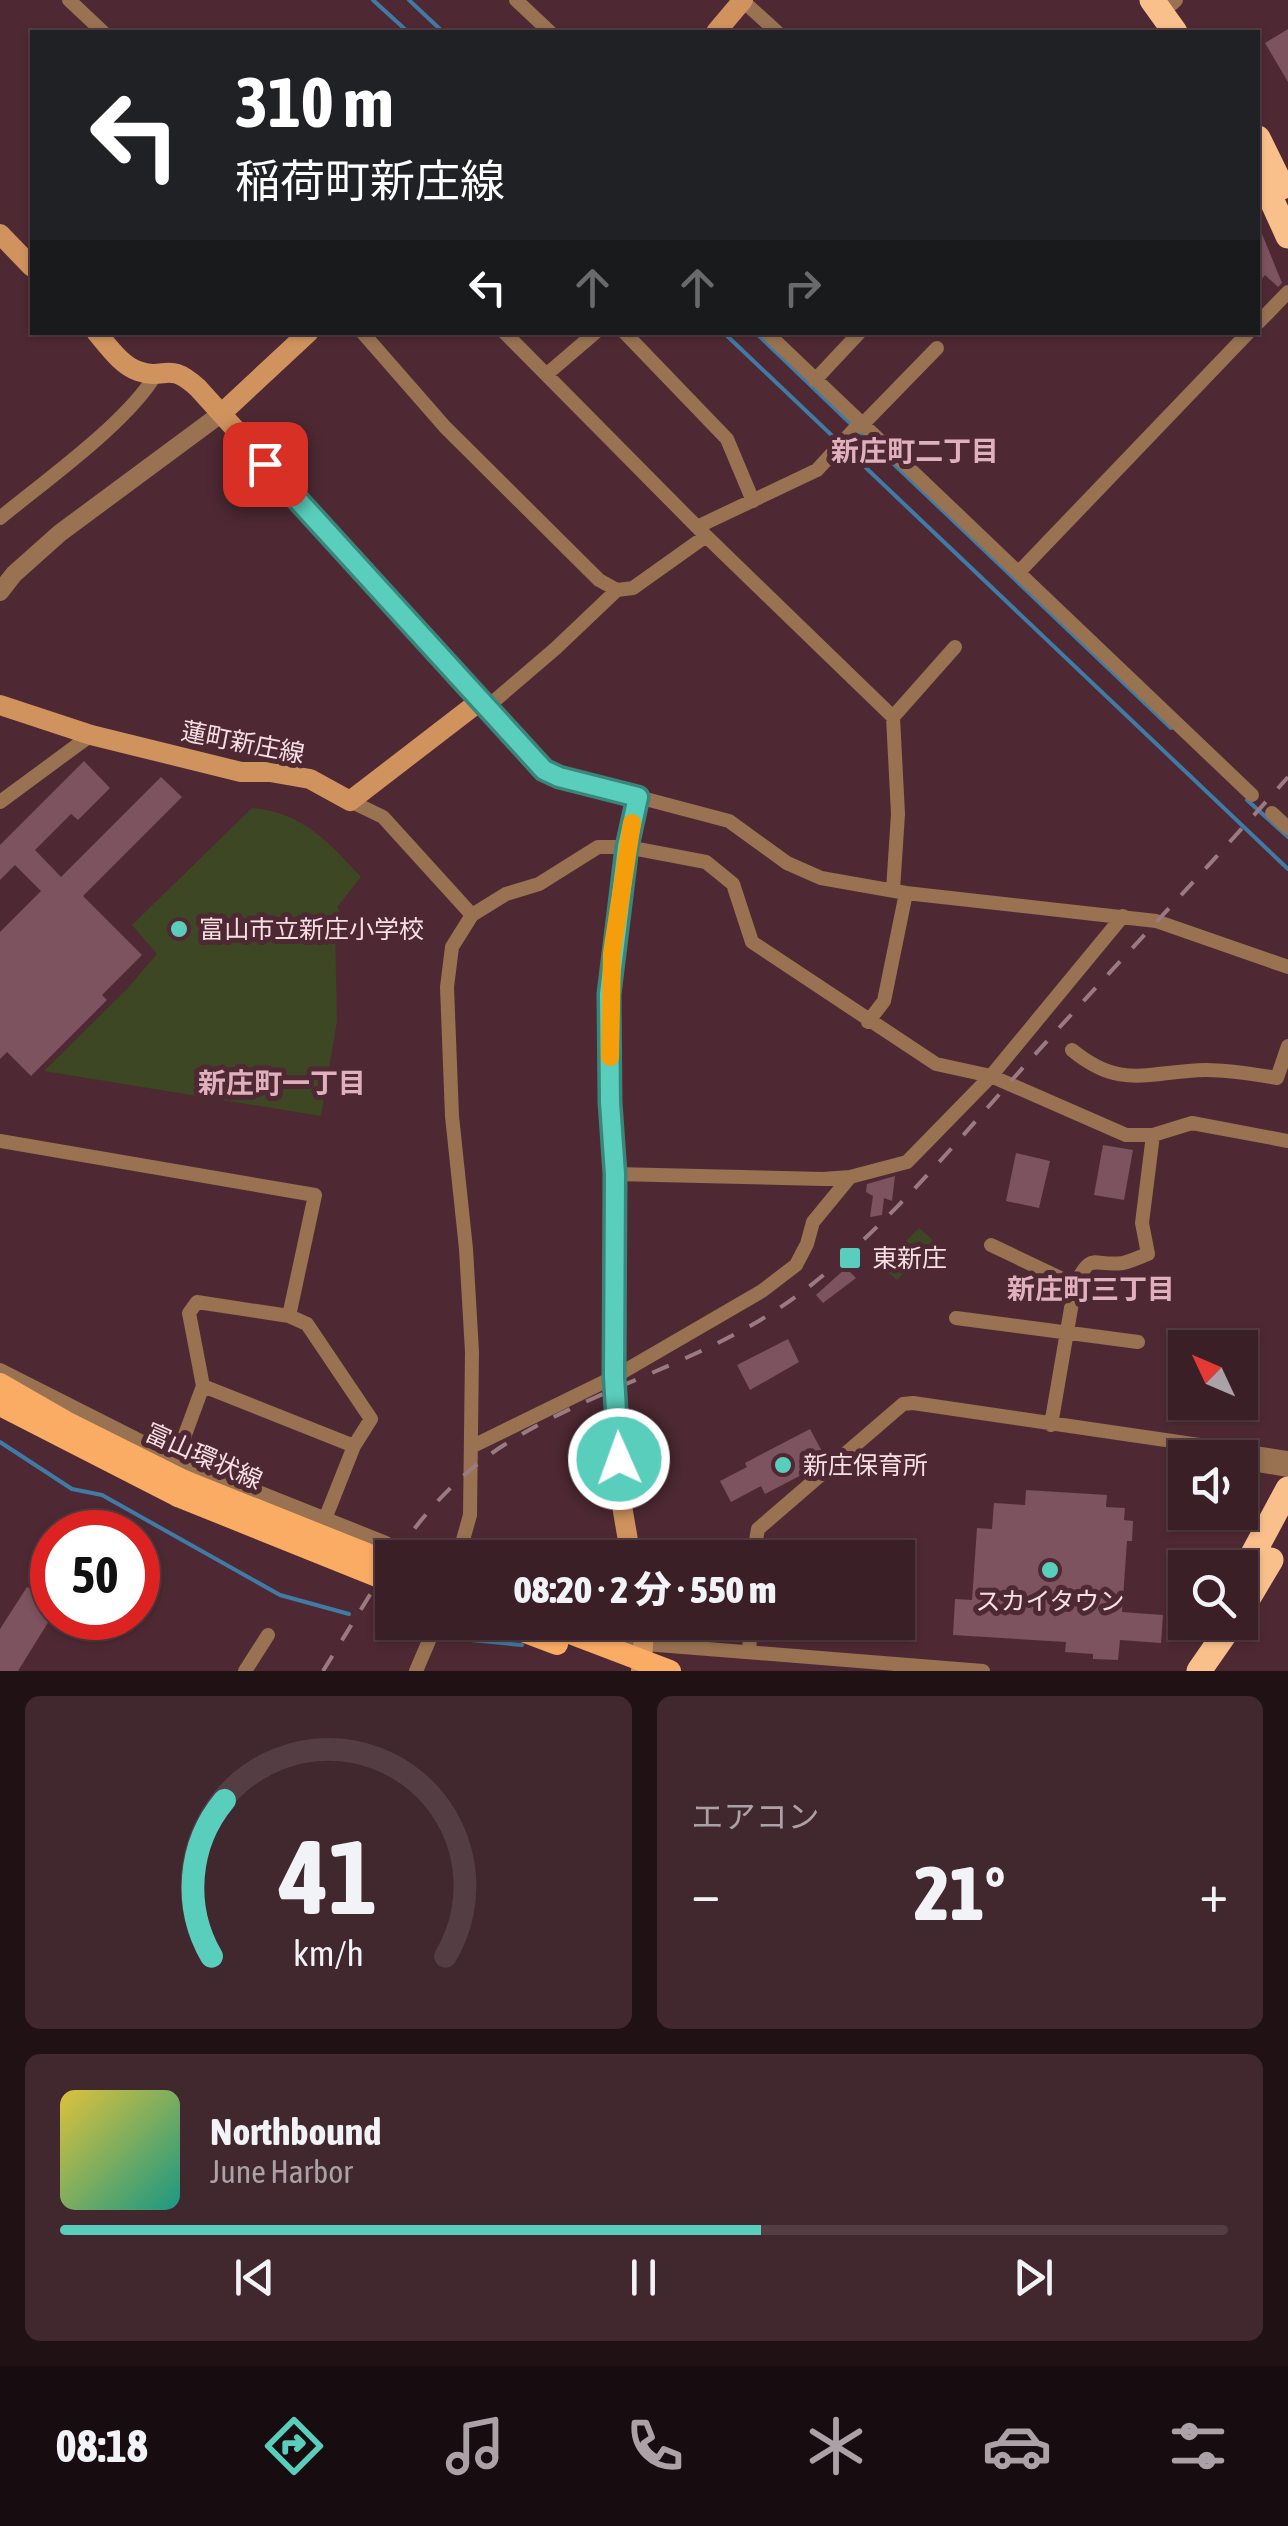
<!DOCTYPE html>
<html lang="ja">
<meta charset="utf-8">
<style>
body{margin:0;font-family:"Asap Condensed","Noto Sans JP",sans-serif;background:#41272e;color:#f1f3f6;height:100vh;display:flex;flex-direction:column;font-size:38px;white-space:nowrap}
*{box-sizing:border-box;margin:0}
p{font-size:32px;color:#aba2a7}
.icon{flex:none;width:55px;height:55px;fill:none;stroke:currentColor;stroke-width:2;stroke-linecap:round;stroke-linejoin:round}
.map{position:relative;height:1671px;overflow:hidden}
.panel{display:flex;flex-direction:column;gap:25px;padding:25px;background:#201115;flex:1}
.panel>*{flex:none}
.banner{position:absolute;left:30px;top:30px;width:1230px;height:305px;border-radius:0px;box-shadow:0 2px 8px #0004,0 0 0 2px #543d43;background:#202124;color:#fff;overflow:hidden}
.needle{width:65px;rotate:314deg}
.tools{position:absolute;left:1168px;top:1330px;display:grid;gap:20px}
.tools a{display:grid;place-items:center;width:90px;height:90px;border-radius:0px;background:#3a1f26;box-shadow:0 2px 8px #0004,0 0 0 2px #543d43;font-size:50px}
.speed{position:absolute;left:30px;top:1510px;display:flex;gap:20px;font-size:50px;font-weight:700;text-align:center}
.speed>*{display:grid;place-content:center;width:130px;height:130px;border-radius:50%;background:#3a1f26;box-shadow:0 2px 8px #0004,0 0 0 2px #543d43;line-height:1}
.speed .limit{border:15px solid #d22;background:#fff;color:#111}
.pin{position:absolute;display:grid;place-items:center;width:85px;height:85px;color:#fff;margin:-42px;border-radius:20px;box-shadow:0 5px 15px #0006}
.me{position:absolute;width:110px;margin:-55px;rotate:358deg;stroke-linejoin:round;filter:drop-shadow(0 0 8px #0008)}
.turn{display:flex;align-items:center;gap:35px;height:210px;padding:0 40px;font-size:45px}
.turn .icon{width:130px;height:130px;stroke-width:2.5}
.turn b{display:block;font-size:70px;line-height:85px}
.lanes{display:flex;align-items:center;height:95px;padding:0 40px;background:#0003;justify-content:center;gap:50px;direction:ltr}
.lanes .off{opacity:.35}
.big{font-size:75px;font-weight:800;line-height:1.1}
.panel .widget{flex:1;display:flex;flex-direction:column;justify-content:center;gap:15px;min-width:0;padding:0 35px;border-radius:15px;background:#41272e}
.panel .dial{align-items:center;gap:0}
.dial svg{height:260px;overflow:visible;fill:none;stroke:#543d43;stroke-width:7;stroke-linecap:round;text-anchor:middle}
.dial text{fill:#f1f3f6;stroke:none}
.song{display:flex;align-items:center;gap:30px}
.cover{width:120px;height:120px;border-radius:15px;background:linear-gradient(135deg,hsl(50 70% 55%),hsl(170 70% 35%))}
.played{height:10px;border-radius:5px;background:linear-gradient(90deg,#5acebc 60%,#543d43 60%)}
.keys{display:flex;justify-content:space-around;direction:ltr}
.heat{display:flex;justify-content:space-between;align-items:center;font-size:55px;direction:ltr}
.panel .tiles{flex:1;display:grid;gap:25px;grid-template-columns:1fr 1fr}
.widget:last-child{grid-column:span 2}
.trip{position:absolute;left:375px;top:1540px;width:540px;height:100px;border-radius:0px;background:#3a1f26;box-shadow:0 2px 8px #0004,0 0 0 2px #543d43;font-weight:800;line-height:100px;text-align:center}
.tab-bar{display:flex;height:160px;justify-content:space-around;align-items:center;background:#170c0f;color:#aba2a7}
.tab-bar .icon{width:70px;height:70px}
.tab-bar .current{color:#5acebc}
.tab-bar b{font-size:45px;color:#f1f3f6}
.map>svg:first-child{display:block}
.green{fill:#3d4723}
.lines{fill:none;stroke-linecap:round;stroke-linejoin:round}
.stream{stroke:#407ba5;stroke-width:4}
.building{fill:#7c535e}
.minor{stroke:#987251;stroke-width:14}
.tertiary{stroke:#987251;stroke-width:18}
.secondary{stroke:#d0935d;stroke-width:20}
.primary{stroke:#faac64;stroke-width:22}
.trunk{stroke:#fac08c;stroke-width:25}
.rail{stroke:#9b7b83;stroke-width:4;stroke-dasharray:18 18;stroke-linecap:butt}
.pedestrian-bridge{stroke:#987251;stroke-width:11}
.primary-bridge{stroke:#faac64;stroke-width:22}
.route-casing{stroke:#3a867a;stroke-width:25}
.route{stroke:#5acebc;stroke-width:18}
.slow{stroke:#f59e0b;stroke-width:18}
.poi-dot{fill:#5acebc;stroke:#4e2933;stroke-width:4}
.labels{text-anchor:middle;dominant-baseline:central;stroke-width:10;stroke-linejoin:round;paint-order:stroke}
.street-label{font-size:25px;fill:#f8dfe5;stroke:#4e2933}
.poi-label{font-size:25px;fill:#f8dfe5;stroke:#4e2933;text-anchor:start}
.neighbourhood-label{font-size:28px;font-weight:bold;fill:#e0b0bc;stroke:#4e2933}
</style>
<div class="map">
<svg width="1288" height="1671" viewBox="0 0 1288 1671">
<rect width="100%" height="100%" fill="#4e2933"/>
<!-- green -->
<path class="green" d="M252,808C302,812 329,842 361,877L337,907L341,914L335,929L337,1021L321,1116L44,1071L127,989L157,954L132,925Z
M919,1228L934,1241L897,1280L881,1266Z"/>
<g class="lines">
<!-- stream -->
<path class="stream" d="M373,0L408,32
M409,0L443,32
M723,332L1288,869
M755,332L852,425
M859,431L1171,728
M1247,800L1288,837
M0,1442L72,1489L102,1495L280,1595L349,1614
M439,1637L522,1645"/>
</g>
<!-- building -->
<path class="building" d="M1288,29V82L1265,43Z
M1258,224L1282,283L1278,287L1265,275L1258,284Z
M84,761L110,788L78,820L71,814L35,850L61,877L161,777L182,797L83,896L142,955L102,995L107,1000L31,1076L7,1052L0,1059V932L41,891L15,865L0,880V845Z
M1103,1145L1133,1150L1124,1200L1094,1195Z
M1016,1153L1050,1161L1039,1208L1006,1201Z
M895,1176L892,1201L884,1198L882,1215L870,1217L873,1196L866,1192L867,1184Z
M846,1268L856,1278L823,1303L816,1295Z
M788,1339L799,1362L750,1390L737,1365Z
M810,1429L825,1457L811,1470L765,1494L761,1486L731,1502L720,1481L747,1467L745,1463Z
M1026,1490L1107,1495L1106,1507L1125,1508L1124,1520L1133,1521L1132,1541H1127L1122,1612L1163,1615L1161,1643L1120,1640L1118,1660L1093,1659V1654L1065,1652L1066,1642L953,1635L955,1599L972,1600L977,1528L992,1529L994,1503L1025,1505Z
M27,1587L52,1603V1616L18,1671H0V1629Z"/>
<g class="lines">
<!-- minor -->
<path class="minor" d="M69,0L103,32
M516,0L550,32
M743,1L777,32
M1172,4L1176,0
M1258,323L1288,292
M362,332L445,427L599,580L617,590L633,588L706,536
M504,332L706,536L893,717L898,814L893,890
M624,332L727,439L753,501
M766,332L1252,795
M547,374L596,332
M815,380L860,332
M862,425L937,348
M0,518C45,481 128,422 156,374
M697,527L817,470L860,423
M1019,572L1249,332
M486,708L556,648L617,590
M893,717L955,647
M638,797L729,821L787,863L821,878L906,893L1156,921L1288,967
M350,801L383,817L472,915
M0,802L91,735
M1272,813L1288,828
M868,1022L884,1001L906,893
M1072,1050C1122,1091 1148,1071 1206,1070C1230,1070 1253,1074 1277,1078L1288,1046
M0,1141L315,1195L289,1316L197,1302L189,1313L203,1386L354,1446L371,1419L307,1324L289,1316
M615,1174L823,1179L850,1177L907,1162L991,1076L1123,916
M991,1245L1075,1285
M956,1318L1138,1342
M0,1370L176,1459
M203,1386L176,1459L386,1543
M1051,1425L1075,1285C1092,1250 1093,1267 1123,1263C1131,1261 1140,1257 1148,1254L1142,1223L1153,1135
M471,1447L614,1377L762,1291L796,1265L807,1244L813,1222L850,1177
M1240,1462L1288,1470
M325,1519L354,1446
M458,1558L470,1515L472,1352L466,1249L452,1116L447,987L452,947L472,915L506,894L539,884L598,847H627L706,862L733,884L752,942L936,1064L991,1076L1126,1135H1153L1192,1123L1288,1141
M753,1558L758,1529L903,1404L913,1403L1288,1458
M589,1622L645,1644L983,1671
M749,1652L751,1622
M245,1671L268,1635
M416,1671L437,1622"/>
<!-- tertiary -->
<path class="tertiary" d="M0,592L14,574L60,533L222,413"/>
<!-- secondary -->
<path class="secondary" d="M716,32L743,0
M0,234L32,267
M96,332C108,346 121,365 138,371C167,381 167,360 198,388L544,770L559,777L638,797L627,847L609,994V1102L615,1174L614,1377L620,1494L631,1558
M222,413L309,332
M0,705L91,735L241,772H270L310,779L350,801L480,701
M641,1671L645,1622"/>
<!-- primary -->
<path class="primary" d="M0,1384L66,1422L184,1481
M0,1405L178,1496
M499,1622L557,1644
M541,1622L670,1671"/>
<!-- trunk -->
<path class="trunk" d="M1152,0L1175,32
M1258,138L1282,187
M1258,170L1288,236
M1240,1578L1288,1489
M1240,1612L1271,1560
M1199,1671L1233,1622"/>
<!-- rail -->
<path class="rail" d="M394,1558C421,1515 461,1472 504,1445C600,1384 715,1360 806,1289C889,1225 958,1140 1028,1062C1114,967 1203,873 1288,777
M323,1671L392,1559"/>
<!-- pedestrian-bridge -->
<path class="pedestrian-bridge" d="M369,1542L411,1558"/>
<!-- primary-bridge -->
<path class="primary-bridge" d="M184,1481L392,1564
M178,1496L392,1582"/>
</g>
<g class="lines">
<defs>
<path id="route" d="M265,464L544,770L559,777L638,797L627,847L609,994L610,1102L615,1174L614,1377L619,1459"/>
</defs>
<!-- route casing -->
<use href="#route" class="route-casing"/>
<!-- route -->
<use href="#route" class="route"/>
<!-- slow -->
<path class="slow" d="M610,1057L612,953L632,823"/>
</g>
<!-- markers -->
<g class="poi-dot">
<circle cx="179" cy="929" r="10"/>
<rect x="838" y="1246" width="24" height="24" rx="5"/>
<circle cx="783" cy="1465" r="10"/>
<circle cx="1050" cy="1570" r="10"/>
</g>
<g class="labels">
<!-- street labels -->
<g class="street-label">
<text transform="translate(243 742) rotate(11)">蓮町新庄線</text>
<text transform="translate(204 1456) rotate(24)">富山環状線</text>
</g>
<!-- poi labels -->
<g class="poi-label">
<text x="199" y="929">富山市立新庄小学校</text>
<text x="872" y="1258">東新庄</text>
<text x="803" y="1465">新庄保育所</text>
<text x="1050" y="1601" text-anchor="middle">スカイタウン</text>
</g>
<!-- neighbourhood labels -->
<g class="neighbourhood-label">
<text x="915" y="451">新庄町二丁目</text>
<text x="282" y="1083">新庄町一丁目</text>
<text x="1091" y="1289">新庄町三丁目</text>
</g>
</g>
</svg>
<div class="tools">
<a><svg class="needle" viewBox="-14 -14 28 28"><path d="M0-13l5 13h-10z" fill="#e53935"/><path d="M0 13l5-13h-10z" fill="#aba2a7"/></svg></a>
<a><svg class="icon" aria-label="sound" viewBox="0 0 24 24"><path d="M4 9h4l5-4v14l-5-4H4zM17 9q2 3 0 6"/></svg></a>
<a><svg class="icon" aria-label="search" viewBox="0 0 24 24"><circle cx="10" cy="10" r="6"/><path d="M15 15l6 6"/></svg></a>
</div>
<div class="speed"><div class="limit">50</div></div>
<div class="pin" style="left:265px;top:464px;background:#d93025"><svg class="icon" aria-label="arrive" viewBox="0 0 24 24"><path d="M6 21V4h12l-3 4 3 4H6"/></svg></div>
<svg class="me" style="left:619px;top:1459px" viewBox="-20 -20 40 40"><circle r="17" fill="#5acebc" stroke="#fff" stroke-width="3"/><path d="M0-11L8 9 0 5-8 9z" fill="#fff"/></svg>
<div class="trip">08:20 · 2 分 · 550 m</div>
<div class="banner">
<div class="turn"><svg class="icon" aria-label="left" viewBox="0 0 24 24"><path d="M17 20v-9H6M10 6l-5 5 5 5"/></svg><div><b>310 m</b>稲荷町新庄線</div></div>
<div class="lanes"><svg class="icon" aria-label="left" viewBox="0 0 24 24"><path d="M17 20v-9H6M10 6l-5 5 5 5"/></svg><svg class="icon off" aria-label="ahead" viewBox="0 0 24 24"><path d="M12 20V5M6 11l6-6 6 6"/></svg><svg class="icon off" aria-label="ahead" viewBox="0 0 24 24"><path d="M12 20V5M6 11l6-6 6 6"/></svg><svg class="icon off" aria-label="right" viewBox="0 0 24 24"><path d="M7 20v-9h11M14 6l5 5-5 5"/></svg></div>
</div>
</div>
<section class="panel">
<div class="tiles">
<div class="widget dial"><svg viewBox="0 0 100 80">
<path d="M14 69A42 42 0 1 1 86 69"/>
<path d="M14 69A42 42 0 0 1 18 21" stroke="#5acebc"/>
<text x="50" y="56" font-size="32" font-weight="700">41</text>
<text x="50" y="72" font-size="11">km/h</text>
</svg></div>
<div class="widget"><p>エアコン</p>
<div class="heat"><a>−</a><b class="big">21°</b><a>+</a></div>
</div>
<div class="widget">
<div class="song"><i class="cover"></i><div><b>Northbound</b><p>June Harbor</p></div></div>
<div class="played"></div>
<div class="keys"><svg class="icon" aria-label="previous" viewBox="0 0 24 24"><path d="M18 5L8 12l10 7zM5 5v14"/></svg><svg class="icon" aria-label="pause" viewBox="0 0 24 24"><path d="M8 5v14M16 5v14"/></svg><svg class="icon" aria-label="next" viewBox="0 0 24 24"><path d="M6 5l10 7-10 7zM19 5v14"/></svg></div>
</div>
</div>
</section>
<nav class="tab-bar">
<b>08:18</b>
<svg class="icon current" aria-label="directions" viewBox="0 0 24 24"><path d="M12 3l9 9-9 9-9-9zM9 14v-3h6M13 9l2 2-2 2"/></svg>
<svg class="icon" aria-label="music" viewBox="0 0 24 24"><path d="M9 18V5l10-2v13"/><circle cx="6" cy="18" r="3"/><circle cx="16" cy="16" r="3"/></svg>
<svg class="icon" aria-label="phone" viewBox="0 0 24 24"><path d="M5 4h4l2 5-3 2q2 4 5 5l2-3 5 2v4C11 20 4 13 5 4z"/></svg>
<svg class="icon" aria-label="climate" viewBox="0 0 24 24"><path d="M12 3v18M4 7l16 10M4 17L20 7"/></svg>
<svg class="icon" aria-label="car" viewBox="0 0 24 24"><path d="M5 17H2v-5l4-1 3-4h7l3 4 3 1v5h-3M9 17h6M6 11h13"/><circle cx="7" cy="17" r="2"/><circle cx="17" cy="17" r="2"/></svg>
<svg class="icon" aria-label="filters" viewBox="0 0 24 24"><path d="M4 7h16M4 17h16"/><circle cx="9" cy="7" r="2"/><circle cx="15" cy="17" r="2"/></svg>
</nav>
